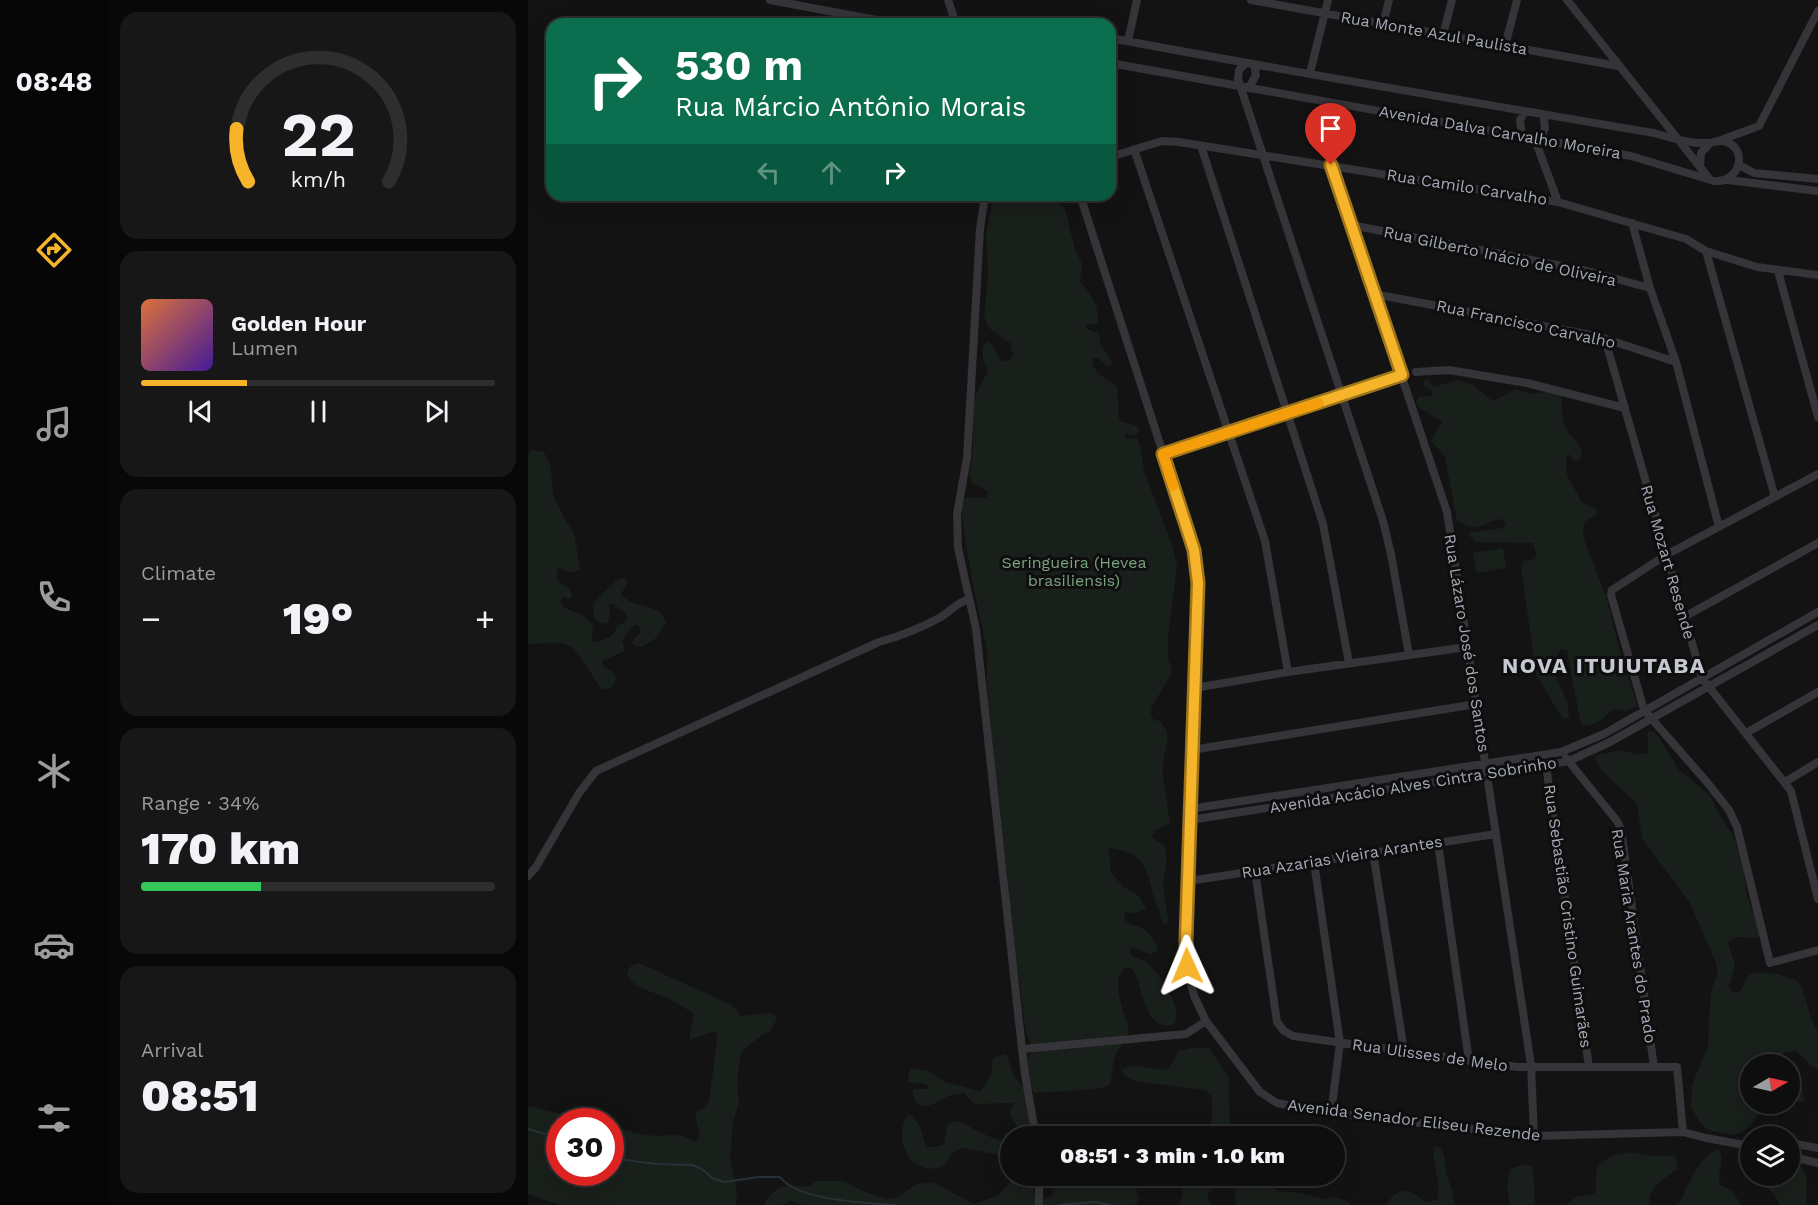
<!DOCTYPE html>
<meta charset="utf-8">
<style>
body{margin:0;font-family:"Work Sans",sans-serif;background:#171718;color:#f1f3f6;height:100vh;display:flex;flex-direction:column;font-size:22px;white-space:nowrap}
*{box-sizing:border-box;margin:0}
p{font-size:20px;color:#9b9c9e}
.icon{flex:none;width:33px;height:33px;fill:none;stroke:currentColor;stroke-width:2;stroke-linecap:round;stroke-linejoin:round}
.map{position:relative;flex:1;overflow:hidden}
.side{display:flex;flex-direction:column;gap:12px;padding:12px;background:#080808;width:420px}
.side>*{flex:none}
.hud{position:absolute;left:18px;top:18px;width:570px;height:183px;border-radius:18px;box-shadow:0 6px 24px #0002,0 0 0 2px #2e2e2f;background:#0b6e4f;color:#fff;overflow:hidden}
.needle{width:39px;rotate:81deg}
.tools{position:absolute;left:1212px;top:1054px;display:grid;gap:12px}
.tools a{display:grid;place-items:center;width:60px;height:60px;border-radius:50%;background:#0e0e0f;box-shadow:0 6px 24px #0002,0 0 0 2px #2e2e2f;font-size:30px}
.speed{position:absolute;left:18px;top:1108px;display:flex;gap:12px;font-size:30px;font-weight:700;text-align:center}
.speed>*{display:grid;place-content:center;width:78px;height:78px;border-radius:50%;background:#0e0e0f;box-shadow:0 6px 24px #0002,0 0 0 2px #2e2e2f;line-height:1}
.speed .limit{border:9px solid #d22;background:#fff;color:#111}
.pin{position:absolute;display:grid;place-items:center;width:51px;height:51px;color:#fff;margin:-62px -26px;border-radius:50% 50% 50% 0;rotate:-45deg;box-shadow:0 0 6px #0007}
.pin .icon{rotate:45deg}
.me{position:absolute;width:66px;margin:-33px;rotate:359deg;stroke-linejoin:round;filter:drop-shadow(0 0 4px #0008)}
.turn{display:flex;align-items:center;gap:21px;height:126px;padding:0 30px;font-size:27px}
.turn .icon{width:78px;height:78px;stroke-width:2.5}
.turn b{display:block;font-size:42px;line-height:51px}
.lanes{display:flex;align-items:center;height:57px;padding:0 30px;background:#0003;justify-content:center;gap:30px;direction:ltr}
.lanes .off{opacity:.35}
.big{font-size:45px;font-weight:800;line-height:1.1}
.side .tile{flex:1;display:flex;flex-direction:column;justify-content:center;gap:9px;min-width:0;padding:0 21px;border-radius:18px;background:#171718}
.side .dial{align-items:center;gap:0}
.dial svg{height:156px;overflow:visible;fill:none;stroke:#2e2e2f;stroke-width:7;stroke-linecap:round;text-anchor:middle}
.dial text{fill:#f1f3f6;stroke:none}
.song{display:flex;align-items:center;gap:18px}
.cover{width:72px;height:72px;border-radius:9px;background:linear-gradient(135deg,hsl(20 70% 55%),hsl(260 70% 35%))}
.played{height:6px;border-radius:3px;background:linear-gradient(90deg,#f5b42a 30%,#2e2e2f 30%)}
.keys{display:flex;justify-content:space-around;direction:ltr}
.heat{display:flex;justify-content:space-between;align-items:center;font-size:33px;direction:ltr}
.charge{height:9px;border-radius:4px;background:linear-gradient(90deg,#34c759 34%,#2e2e2f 0)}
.trip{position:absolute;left:472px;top:1126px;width:345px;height:60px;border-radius:30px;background:#0e0e0f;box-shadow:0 6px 24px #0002,0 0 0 2px #2e2e2f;font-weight:800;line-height:60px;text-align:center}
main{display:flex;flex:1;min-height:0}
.tabs{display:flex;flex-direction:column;width:108px;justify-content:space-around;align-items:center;background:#060606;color:#9b9c9e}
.tabs .icon{width:42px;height:42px}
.tabs .active{color:#f5b42a}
.tabs b{font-size:27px;color:#f1f3f6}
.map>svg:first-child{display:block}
.green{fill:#191f1a}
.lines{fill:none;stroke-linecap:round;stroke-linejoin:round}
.stream{stroke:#293138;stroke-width:2}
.minor{stroke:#343439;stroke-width:8}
.route-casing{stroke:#9f751b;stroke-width:15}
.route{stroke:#f5b42a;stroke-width:10}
.slow{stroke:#f59e0b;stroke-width:10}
.labels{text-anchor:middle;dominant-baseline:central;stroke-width:6;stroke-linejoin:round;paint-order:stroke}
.street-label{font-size:16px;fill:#a4a9b5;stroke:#0e0e0f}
.park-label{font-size:16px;fill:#7aa17d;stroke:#0e0e0f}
.district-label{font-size:22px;font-weight:bold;letter-spacing:1.5px;fill:#c5c8d1;stroke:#0e0e0f}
</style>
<main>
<nav class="tabs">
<b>08:48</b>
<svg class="icon active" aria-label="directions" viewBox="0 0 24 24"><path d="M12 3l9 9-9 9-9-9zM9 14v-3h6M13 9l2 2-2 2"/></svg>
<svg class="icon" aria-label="music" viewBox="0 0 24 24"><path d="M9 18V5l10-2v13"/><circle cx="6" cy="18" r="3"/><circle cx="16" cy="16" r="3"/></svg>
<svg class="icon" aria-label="phone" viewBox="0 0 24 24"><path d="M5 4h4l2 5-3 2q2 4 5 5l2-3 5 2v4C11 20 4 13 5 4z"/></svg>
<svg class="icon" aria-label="climate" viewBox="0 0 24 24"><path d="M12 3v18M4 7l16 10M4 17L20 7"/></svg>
<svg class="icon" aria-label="car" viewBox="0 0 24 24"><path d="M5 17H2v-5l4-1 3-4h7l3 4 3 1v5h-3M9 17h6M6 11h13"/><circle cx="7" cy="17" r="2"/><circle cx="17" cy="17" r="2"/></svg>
<svg class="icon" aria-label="filters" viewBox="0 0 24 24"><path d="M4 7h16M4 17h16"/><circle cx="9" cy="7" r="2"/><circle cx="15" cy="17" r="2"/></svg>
</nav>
<section class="side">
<div class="tile dial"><svg viewBox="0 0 100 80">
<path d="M14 69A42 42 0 1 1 86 69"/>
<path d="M14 69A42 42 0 0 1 8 42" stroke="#f5b42a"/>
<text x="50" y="56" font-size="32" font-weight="700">22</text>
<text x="50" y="72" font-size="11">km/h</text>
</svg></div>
<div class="tile">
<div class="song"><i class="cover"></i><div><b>Golden Hour</b><p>Lumen</p></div></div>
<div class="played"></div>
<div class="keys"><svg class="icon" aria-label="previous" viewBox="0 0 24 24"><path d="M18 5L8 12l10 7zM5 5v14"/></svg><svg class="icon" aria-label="pause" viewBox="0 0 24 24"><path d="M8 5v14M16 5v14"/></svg><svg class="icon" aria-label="next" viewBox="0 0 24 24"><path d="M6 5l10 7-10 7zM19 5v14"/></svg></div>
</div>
<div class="tile"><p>Climate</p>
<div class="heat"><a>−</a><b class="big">19°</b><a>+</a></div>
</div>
<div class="tile"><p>Range · 34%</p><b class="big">170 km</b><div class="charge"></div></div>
<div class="tile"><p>Arrival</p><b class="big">08:51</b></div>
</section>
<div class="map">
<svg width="1290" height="1205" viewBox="0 0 1290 1205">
<rect width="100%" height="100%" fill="#131314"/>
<!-- green -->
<path class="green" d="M466,195H523L537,209L547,249L554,264L552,281C562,293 573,307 569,324L557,325L559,329L570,333L573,339L571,343L579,353L585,364L579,366L571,359L565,358C561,371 579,379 589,386L591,421L610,426L611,432L607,436L597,433V438L609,439L612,446L616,471L644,545L649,566L640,638V657L644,673L623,708V715L626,720L632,721L639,731V744L634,768L642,824L627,830L624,836L627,840L637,846L639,860L635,884L640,920L638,925C633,921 632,916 630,909C617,875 625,854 581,848L583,873L596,887L611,896L618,909L607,913L597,912C594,927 608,923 617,930C623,934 626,942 630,947L628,952L622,954L604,947L601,952C606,959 615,959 621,964C633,976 655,1008 646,1024C618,1034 614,988 607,973L603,968H597C581,982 597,1012 601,1030C598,1041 591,1047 587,1057C584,1065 585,1076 581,1086L568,1089L506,1093L502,1088L496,1066L505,1050L498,1034L491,978L481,921L480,878L468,786L459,688V649L444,581L433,510L435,498H458L460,492L455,488L444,484L442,472L445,447V400L460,371L455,359V347L459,342L464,344L471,359L476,361L482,360L485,355L482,343L462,329L456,319L460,275L458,234Z
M899,378L906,387L930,380L945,385L965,401L988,389L1002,394L1018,392L1033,395C1034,406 1034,420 1038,429C1043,439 1062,448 1050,461L1045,460L1041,454L1038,459L1039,475L1052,499L1055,503L1068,509L1069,514L1057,522L1055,527L1056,539L1079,600L1092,651L1108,701L1109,706L1098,711L1086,709C1076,718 1067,727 1053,725L1039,651L1033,649C1015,676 1042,690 1041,717L1036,719L1032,715L1008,674L993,566L996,561L1007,559L1008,554L1005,543L948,542L940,535L944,532L975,528L978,523L974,519C950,523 955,534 929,521L917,457L903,441L914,422L890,407L888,402L890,397L905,396L904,391L897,387L895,382Z
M6,450L16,452L23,467L25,495L37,520L46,532L52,569L50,571L42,572L32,568L29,570L30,581L41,588L44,595L43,599L35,597L33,600L35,607L56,616L65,626L64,642C78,640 85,638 89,626L98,621V614L87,605L81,604C82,618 84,632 66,618L65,603L89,580L95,578L100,582L93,594C105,610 133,601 138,623L127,639L113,647L106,645L104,642L113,631L110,625H106L94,640L97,651L74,661L76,667C87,672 93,678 82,688L76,690L73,688C62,675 53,651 38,644C32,641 8,644 0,644V456L3,451Z
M975,548L978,568L948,573L945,553Z
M1120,731L1126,732L1130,736L1151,770L1182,795L1189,811L1205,835L1214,861L1219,896L1231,927L1233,938L1208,937L1200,942L1207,966L1201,987L1204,992L1209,993L1213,990L1221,975L1229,972L1249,974L1270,981L1275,991L1284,1021L1290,1032V1070L1281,1064L1269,1051L1257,1052L1250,1058L1251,1065H1222V1104H1239L1233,1108L1226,1121L1215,1132L1203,1135L1180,1130L1171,1121L1163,1107L1164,1085L1180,1046L1182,1001L1184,988L1190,973L1188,963L1162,903L1114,838L1109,804L1076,773L1067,759L1069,755L1094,750L1110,755L1120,753Z
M111,963L204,1005L213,1016L241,1013L248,1016V1021L240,1033L234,1035L213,1052L209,1080L211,1102L205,1123L202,1157L209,1192L208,1205H32L0,1194V1106L67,1122H32V1173H82L83,1126C95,1129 108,1134 120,1135C141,1138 147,1130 167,1142L171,1138C172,1129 167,1122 168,1113L178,1106L181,1101L190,1033L184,1032L162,1040V1031L166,1014L142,999L108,986L99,975C100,967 103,965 111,963Z
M663,1048H681L701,1078L702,1137H679L684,1118V1096L677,1090L607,1081L596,1075L593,1070C609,1060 624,1072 640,1069L651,1051Z
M476,1054L480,1057L485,1075L497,1090L501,1121L497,1129H491L482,1116V1110L486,1105L484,1103L446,1104L436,1093C431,1094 426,1094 421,1096C412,1099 399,1112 389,1103C385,1099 384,1095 386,1089H400V1086L398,1084L380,1082V1076L383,1069L400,1070L417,1082L452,1091L463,1076L465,1058Z
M1262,1075L1273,1080L1276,1101L1271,1102L1262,1099Z
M379,1115H383L392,1127L398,1147H407L416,1144L420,1124L428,1121L435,1123L451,1132L483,1145V1157L434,1148L426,1152L414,1167C383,1177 364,1140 379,1115Z
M906,1147H911C919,1155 916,1166 919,1176C922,1186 927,1194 926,1205H858C871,1185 881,1188 897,1202L909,1200L911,1188L905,1153Z
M1190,1149C1200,1161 1187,1172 1192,1185L1204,1190L1213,1205H1150C1161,1187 1168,1158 1190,1149Z
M1103,1152L1124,1156H1147L1150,1168C1136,1180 1121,1184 1121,1205H1037L1048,1197L1066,1194C1070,1187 1067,1182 1068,1175C1069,1158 1089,1154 1103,1152Z
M994,1165L1005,1166L1007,1205H982L979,1187L982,1169Z
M1262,1165L1273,1167L1279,1178L1278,1205H1252L1246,1195L1230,1176H1262Z
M488,1176H509L505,1186L507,1198L512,1201L522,1197L533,1181L538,1180L575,1188L586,1176H604L611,1199L607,1205H274L263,1201L254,1205H236C255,1170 273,1197 288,1181H316L337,1192L360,1199L370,1197L388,1184L404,1182L446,1204L469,1196Z
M656,1176H699L680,1193V1198L683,1205H651L654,1197Z
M710,1176H741L745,1187L750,1191L772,1193L796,1199L807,1197L819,1201L823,1205H708L707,1194Z"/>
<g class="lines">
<!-- stream -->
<path class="stream" d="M0,1129L21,1135L32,1141
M82,1158L128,1164L164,1165L174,1169L184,1178L196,1182L231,1177H252C270,1201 340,1203 368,1205
M531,1205L566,1202L584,1205"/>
<!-- minor -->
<path class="minor" d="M242,0L370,24
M420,0L428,24
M723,0L1090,66
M1039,0L1180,177
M486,24L498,20L507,24
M855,24L861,0
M915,35L924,0
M582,38C763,72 944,102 1126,133C1143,138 1163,144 1181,143C1188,142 1192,139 1199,142C1222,152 1209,184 1186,181L1103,156L582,63
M600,41L609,0
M977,46L989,0
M717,64L711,70L710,79L855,521L863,554L881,655
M782,73L800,0
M721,88L728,75L726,65
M994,135L992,120L997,111
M1006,137L1030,202
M1013,138L1017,128L1015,114
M1193,140L1231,126L1290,11
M673,146L795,524L821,663
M606,149L737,541L760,672
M582,157L634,141L651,142L1030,202L1158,239L1178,251L1229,267L1290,275
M803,165L919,512L1003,1065L1006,1136
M1211,165L1226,173L1290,179
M1172,167L1173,153L1182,143
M1200,180L1290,191
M457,195L452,229L439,458L429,514L430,548L448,629L494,1049
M552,195L666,550L670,583L658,940L660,975L667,998L678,1021L732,1092L749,1103L803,1113L1006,1136L1155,1132L1178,1138L1222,1146
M1104,223L1122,288L1148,362L1191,527
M823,225L1055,270L1122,288
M1178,251L1247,497
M1250,271L1290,417
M846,294L1069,336L1148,362
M1077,339L1174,678L1263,791L1290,899
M888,372L921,370L999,383L1097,408
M635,454L874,375
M1290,474L1138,555L1084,590L1083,595L1116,710L1178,781L1201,810L1209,827L1242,963L1290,950
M1156,617L1290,543
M667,688L760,672L939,647
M1218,733L1290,692
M664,750L948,704
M1038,758L1089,821L1093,829L1126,1067
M1018,765L1061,1067
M1257,782L1290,762
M662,809L1033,752L1076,734L1290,612
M662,820L1041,761L1082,742L1290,625
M910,843L941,1061
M845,852L876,1051
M786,862L812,1043L803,1113
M727,871L749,1022L756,1031L765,1036L989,1067H1149L1155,1132
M0,876L8,867L51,793L68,771L351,642C373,636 393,628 413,617C422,611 430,602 441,599
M661,881L968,834
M648,968L659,966
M508,1137L497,1075L494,1049L658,1034L678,1021
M1262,1143L1290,1148
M1262,1156L1290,1163
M511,1176V1205"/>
</g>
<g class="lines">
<defs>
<path id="route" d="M659,966L658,940L670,583L666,550L635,454L874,375L803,165"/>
</defs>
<!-- route casing -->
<use href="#route" class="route-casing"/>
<!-- route -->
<use href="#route" class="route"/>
<!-- slow -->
<path class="slow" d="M645,486L635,454L791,403"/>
</g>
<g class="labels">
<!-- street labels -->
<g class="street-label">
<text transform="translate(906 33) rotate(10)">Rua Monte Azul Paulista</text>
<text transform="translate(972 132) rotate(10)">Avenida Dalva Carvalho Moreira</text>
<text transform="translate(939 187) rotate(9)">Rua Camilo Carvalho</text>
<text transform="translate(972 256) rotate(12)">Rua Gilberto Inácio de Oliveira</text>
<text transform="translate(998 324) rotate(12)">Rua Francisco Carvalho</text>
<text transform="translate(1140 562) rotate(74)">Rua Mozart Resende</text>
<text transform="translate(939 643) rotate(81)">Rua Lázaro José dos Santos</text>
<text transform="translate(885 785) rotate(-9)">Avenida Acácio Alves Cintra Sobrinho</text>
<text transform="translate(814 857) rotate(-9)">Rua Azarias Vieira Arantes</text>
<text transform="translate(1040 916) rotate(82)">Rua Sebastião Cristino Guimarães</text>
<text transform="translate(1106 936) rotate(81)">Rua Maria Arantes do Prado</text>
<text transform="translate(902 1055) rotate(8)">Rua Ulisses de Melo</text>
<text transform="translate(886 1120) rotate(7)">Avenida Senador Eliseu Rezende</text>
</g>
<!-- park labels -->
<g class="park-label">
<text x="546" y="562">Seringueira (Hevea<tspan x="546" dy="18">brasiliensis)</tspan></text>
</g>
<!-- district labels -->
<g class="district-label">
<text x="1076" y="665">NOVA ITUIUTABA</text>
</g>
</g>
</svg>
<div class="tools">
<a><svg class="needle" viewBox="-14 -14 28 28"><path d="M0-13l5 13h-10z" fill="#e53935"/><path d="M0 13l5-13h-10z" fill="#9b9c9e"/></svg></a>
<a><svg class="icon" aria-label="layers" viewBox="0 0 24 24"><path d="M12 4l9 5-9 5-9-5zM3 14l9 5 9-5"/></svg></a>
</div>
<div class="speed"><div class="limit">30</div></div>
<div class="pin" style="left:803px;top:165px;background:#d93025"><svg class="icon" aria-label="arrive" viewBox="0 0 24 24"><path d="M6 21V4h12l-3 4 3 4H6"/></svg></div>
<svg class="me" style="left:659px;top:966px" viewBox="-20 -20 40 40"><path d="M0-17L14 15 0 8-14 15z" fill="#f5b42a" stroke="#fff" stroke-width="4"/></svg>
<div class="trip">08:51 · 3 min · 1.0 km</div>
<div class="hud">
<div class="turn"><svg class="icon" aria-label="right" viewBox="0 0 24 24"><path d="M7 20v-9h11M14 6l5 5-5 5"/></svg><div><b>530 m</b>Rua Márcio Antônio Morais</div></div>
<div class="lanes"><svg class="icon off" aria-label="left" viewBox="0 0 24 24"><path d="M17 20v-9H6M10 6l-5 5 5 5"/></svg><svg class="icon off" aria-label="ahead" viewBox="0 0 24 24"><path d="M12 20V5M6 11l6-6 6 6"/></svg><svg class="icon" aria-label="right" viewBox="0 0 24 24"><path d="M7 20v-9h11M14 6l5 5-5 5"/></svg></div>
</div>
</div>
</main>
